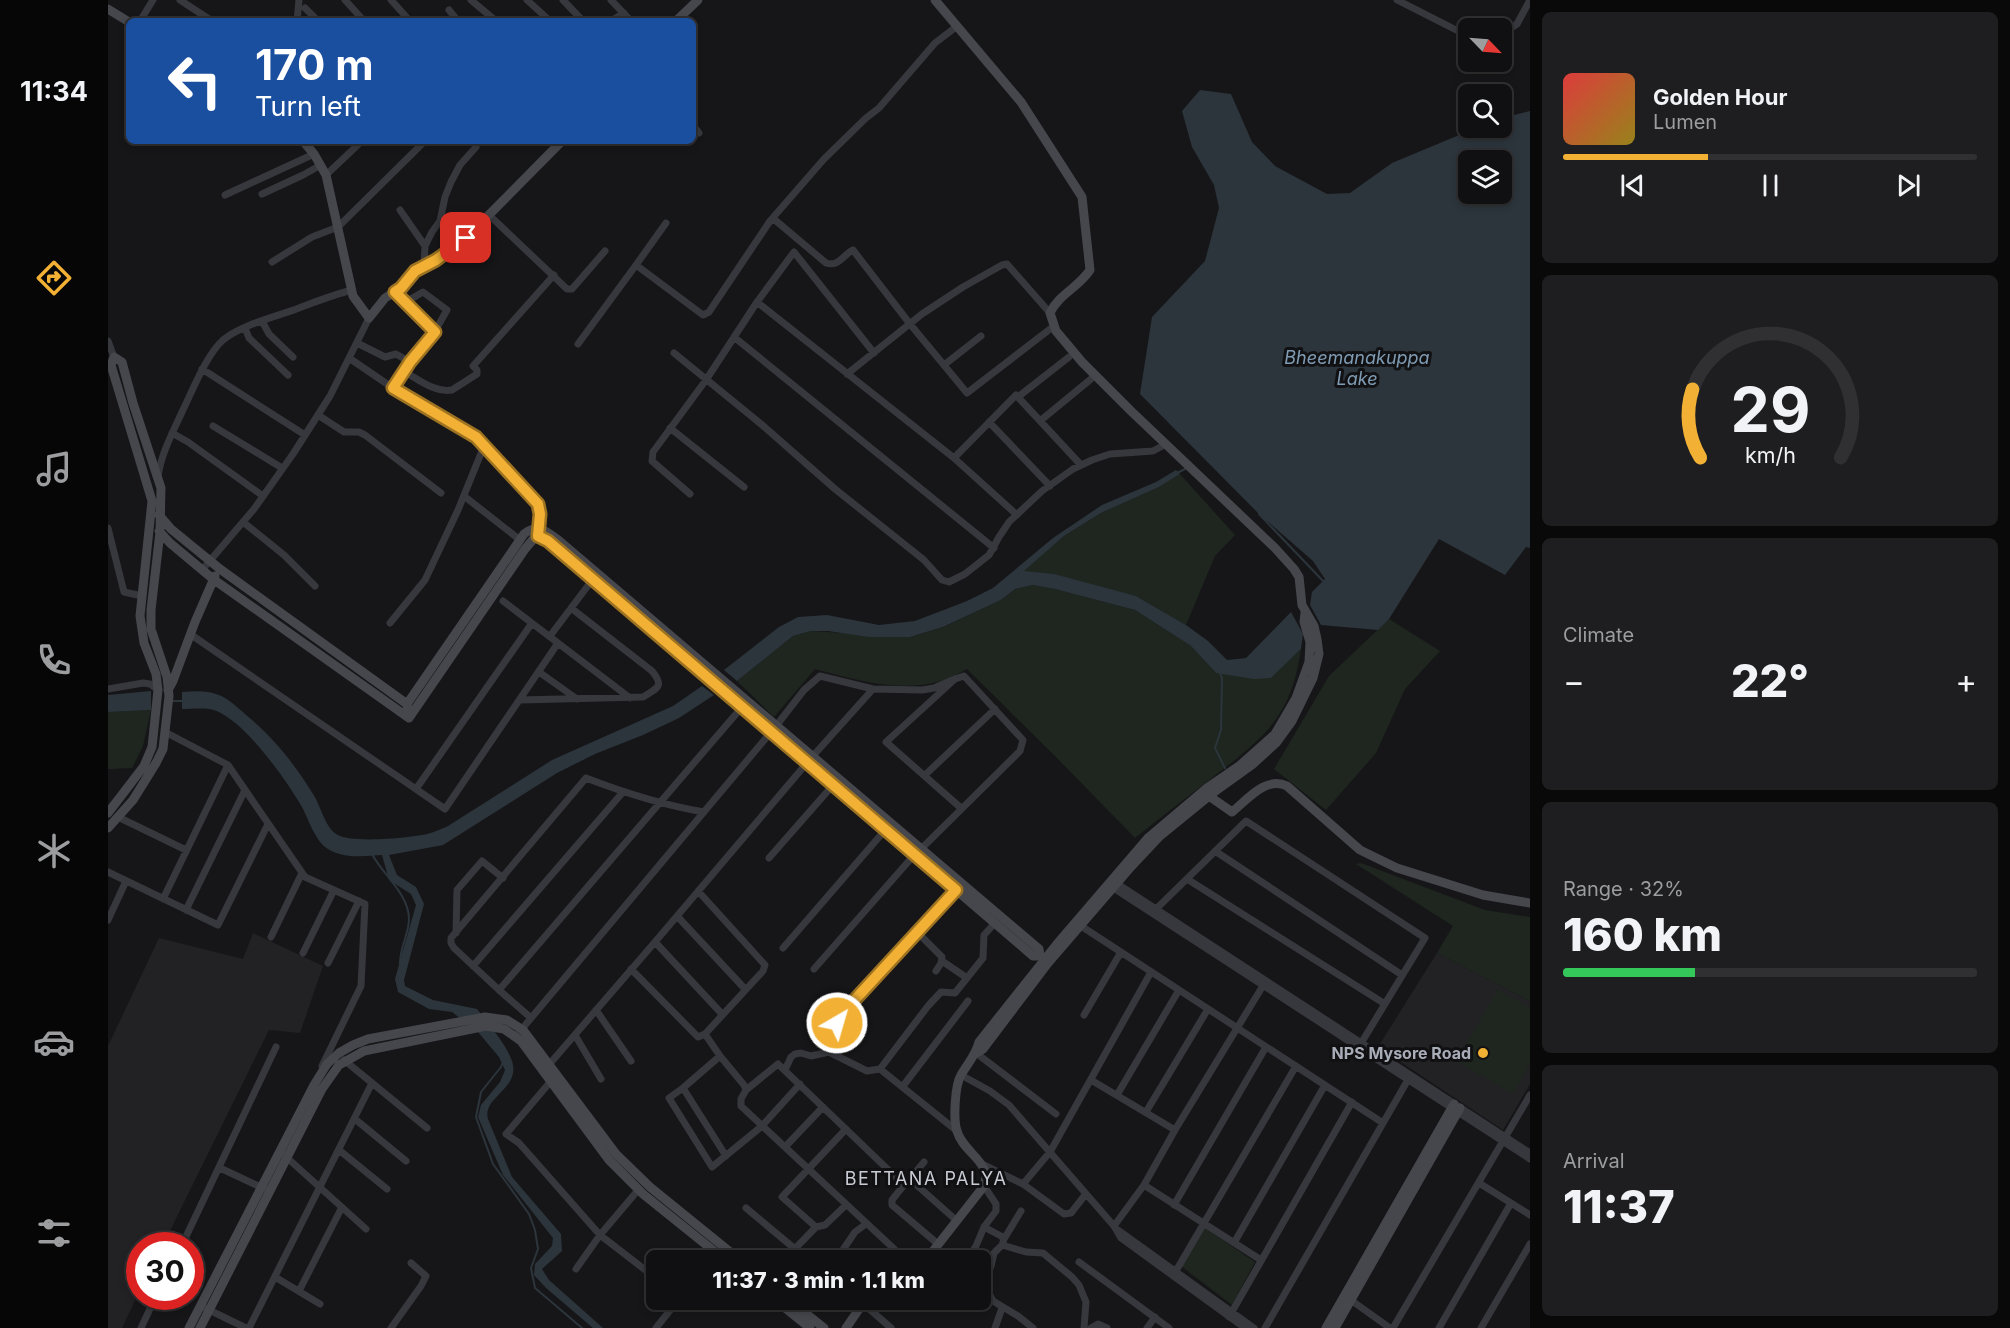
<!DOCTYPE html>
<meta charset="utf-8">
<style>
body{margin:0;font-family:Inter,sans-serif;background:#1e1e20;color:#f1f3f6;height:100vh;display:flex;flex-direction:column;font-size:22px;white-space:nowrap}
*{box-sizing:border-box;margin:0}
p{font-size:20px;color:#9c9d9f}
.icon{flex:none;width:33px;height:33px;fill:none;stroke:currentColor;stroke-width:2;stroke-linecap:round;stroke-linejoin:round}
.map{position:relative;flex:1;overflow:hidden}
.panel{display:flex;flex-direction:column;gap:12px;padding:12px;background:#09090a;width:480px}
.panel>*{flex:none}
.guide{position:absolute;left:18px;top:18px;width:570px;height:126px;border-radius:9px;box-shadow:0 3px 9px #0003,0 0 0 2px #303032;background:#1a4fa0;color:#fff;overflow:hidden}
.needle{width:39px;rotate:115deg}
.tools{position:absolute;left:1350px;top:18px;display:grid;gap:12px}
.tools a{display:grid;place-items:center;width:54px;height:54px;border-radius:9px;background:#101012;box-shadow:0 3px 9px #0003,0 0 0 2px #303032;font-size:30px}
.speed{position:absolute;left:18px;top:1232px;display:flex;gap:12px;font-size:30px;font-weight:700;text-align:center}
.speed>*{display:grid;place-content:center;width:78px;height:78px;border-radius:50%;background:#101012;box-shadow:0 3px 9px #0003,0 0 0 2px #303032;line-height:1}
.speed .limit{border:9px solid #d22;background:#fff;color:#111}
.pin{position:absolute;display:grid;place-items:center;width:51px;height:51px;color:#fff;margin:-26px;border-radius:12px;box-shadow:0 3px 9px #0006}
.me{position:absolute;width:66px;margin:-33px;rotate:38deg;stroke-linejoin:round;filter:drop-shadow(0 0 4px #0008)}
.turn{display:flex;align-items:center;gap:21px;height:126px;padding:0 30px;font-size:27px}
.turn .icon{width:78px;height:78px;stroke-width:2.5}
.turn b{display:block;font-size:42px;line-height:51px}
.big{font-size:45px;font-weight:800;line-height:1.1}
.panel .card{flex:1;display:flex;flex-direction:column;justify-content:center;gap:9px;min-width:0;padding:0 21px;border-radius:9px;background:#1e1e20}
.panel .dial{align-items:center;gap:0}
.dial svg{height:156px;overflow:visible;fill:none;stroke:#303032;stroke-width:7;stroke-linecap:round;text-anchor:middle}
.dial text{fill:#f1f3f6;stroke:none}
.song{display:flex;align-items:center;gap:18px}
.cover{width:72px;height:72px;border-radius:9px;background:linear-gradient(135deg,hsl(0 70% 55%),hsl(50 70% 35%))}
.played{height:6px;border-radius:3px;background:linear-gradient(90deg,#f2b134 35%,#303032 35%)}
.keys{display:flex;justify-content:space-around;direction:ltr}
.heat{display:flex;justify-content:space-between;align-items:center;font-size:33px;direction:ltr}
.charge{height:9px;border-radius:4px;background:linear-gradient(90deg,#34c759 32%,#303032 0)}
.trip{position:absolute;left:538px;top:1250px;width:345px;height:60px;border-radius:9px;background:#101012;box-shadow:0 3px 9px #0003,0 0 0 2px #303032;font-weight:800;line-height:60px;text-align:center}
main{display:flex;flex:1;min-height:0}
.dock{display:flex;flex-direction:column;width:108px;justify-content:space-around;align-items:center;background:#060607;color:#9c9d9f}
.dock .icon{width:42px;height:42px}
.dock .on{color:#f2b134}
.dock b{font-size:27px;color:#f1f3f6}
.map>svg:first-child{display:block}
.built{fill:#222225}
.green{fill:#1e261f}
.water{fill:#2c353c;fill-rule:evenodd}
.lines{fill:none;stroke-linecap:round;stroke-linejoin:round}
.stream{stroke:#2c353c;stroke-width:2}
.street{stroke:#37383d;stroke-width:7}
.secondary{stroke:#45474d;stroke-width:9}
.route-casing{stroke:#9d7322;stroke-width:15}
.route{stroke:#f2b134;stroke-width:10}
.poi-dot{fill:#f2b134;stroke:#111113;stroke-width:2}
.labels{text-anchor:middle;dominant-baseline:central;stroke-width:6;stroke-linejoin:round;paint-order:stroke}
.poi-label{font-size:16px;font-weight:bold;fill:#a8adb8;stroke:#111113;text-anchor:end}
.water-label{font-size:18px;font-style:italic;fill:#7f9bb3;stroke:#111113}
.neighbourhood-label{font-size:18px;letter-spacing:1.5px;fill:#c9ccd4;stroke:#111113}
</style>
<main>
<nav class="dock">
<b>11:34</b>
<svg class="icon on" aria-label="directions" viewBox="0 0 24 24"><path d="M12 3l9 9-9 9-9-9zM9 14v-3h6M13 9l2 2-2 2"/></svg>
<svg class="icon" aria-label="music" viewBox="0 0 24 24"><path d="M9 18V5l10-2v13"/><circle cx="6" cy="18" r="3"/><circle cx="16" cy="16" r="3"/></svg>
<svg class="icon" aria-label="phone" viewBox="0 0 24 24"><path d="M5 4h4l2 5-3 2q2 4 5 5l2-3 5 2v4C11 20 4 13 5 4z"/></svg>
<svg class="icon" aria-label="climate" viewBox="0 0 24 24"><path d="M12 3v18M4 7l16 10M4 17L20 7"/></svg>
<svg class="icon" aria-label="car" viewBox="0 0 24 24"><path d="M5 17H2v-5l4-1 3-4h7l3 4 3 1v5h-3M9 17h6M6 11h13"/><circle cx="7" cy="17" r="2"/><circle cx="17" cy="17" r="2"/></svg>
<svg class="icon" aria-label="filters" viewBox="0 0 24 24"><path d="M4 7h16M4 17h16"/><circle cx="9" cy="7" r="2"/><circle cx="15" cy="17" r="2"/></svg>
</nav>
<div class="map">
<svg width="1422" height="1328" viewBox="0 0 1422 1328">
<rect width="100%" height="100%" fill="#161618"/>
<!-- built -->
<path class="built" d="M145,933L215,966L192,1033L161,1030L55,1245H32L31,1292L14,1328H0V1046L51,938L135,959Z
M1329,953L1422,1001V1084L1395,1130L1270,1047Z"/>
<!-- green -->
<path class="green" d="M1072,474L1127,535L1107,556L1078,625L1028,596L915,571L956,536L993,513L1051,487Z
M925,585L947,589L1027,610L1083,646L1108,673L1163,678L1193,649C1183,719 1155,738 1104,778C1078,798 1052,818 1027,838L946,755L859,669C851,673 842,679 833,681C791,693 748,680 707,669L666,717L629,681L685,636L703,631L802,637L836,627L893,600L907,589Z
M1281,619L1332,651L1297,689L1268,753L1218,810L1166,769L1221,676Z
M43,710L35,746L24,768L0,769V712Z
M1253,863L1377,910L1422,917V1001L1329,953L1345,926L1248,864Z
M1390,989L1422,1008V1064L1405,1094L1348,1061Z
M1097,1228L1147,1262L1124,1305L1073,1266Z"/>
<!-- water -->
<path class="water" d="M1092,90L1123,94L1144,142L1167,166L1219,194L1242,193L1284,163L1368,128H1394V118L1422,111V548L1418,547L1397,575L1331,539L1281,619L1270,630L1213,625L1202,605L1204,592L1217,579L1205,561L1151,514L1032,394L1044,317L1097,261L1111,208L1106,185L1084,147L1074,111ZM1360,160H1394V194H1360Z
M1068,470L1072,474L1051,487L993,513L956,536L916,571L946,574L1028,596L1078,625L1100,641L1119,660L1138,658L1183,612L1195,634L1193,649L1163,678L1146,679L1108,673L1083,646L1027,610L947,589L925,585L907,589L893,600L835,627L802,637H761L720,631H703L685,636L629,681L616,670L671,627L690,617L719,615L771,625L807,621L859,601L885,588L945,538L994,505L1048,482Z
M594,686L606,695L571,718L535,735L487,754L449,773L335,845L281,855L289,875L308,887L316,904L296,980L297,986L325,1000L369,1009C381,1025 397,1042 404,1061C413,1089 374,1097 380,1119L404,1177L453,1234L454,1251L434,1269L441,1280L495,1328H485L438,1288L426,1275L427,1264L444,1246L445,1238L395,1175L370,1117L373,1105L392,1082L397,1070L391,1057L370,1032L344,1012L321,1009L290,992L287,979L308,905L303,894L281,880L274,855C258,856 235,859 220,849C207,841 201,820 194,807C179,781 132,713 101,709C92,708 82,709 74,709V692C87,691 99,690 111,695C121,699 129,707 137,714C166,738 185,762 205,794C213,806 216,825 228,834C241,844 306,838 323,833C329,831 335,828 340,826L444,760L565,706Z
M43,691V710L0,712V695Z"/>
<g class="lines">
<!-- stream -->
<path class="stream" d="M1069,473L1077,469
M1151,514L1217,583
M1112,673L1114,678L1113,730L1107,748L1117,768
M63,701H75
M264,854C274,874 301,894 301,919C301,934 291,949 292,965
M395,1062L393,1067L373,1092L368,1117L385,1164L421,1214L427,1230L430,1249L423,1268L427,1288L474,1328"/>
<!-- street -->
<path class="street" d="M72,0L104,21
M237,0L256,21
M283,0L302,21
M363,0L388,21
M419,0L442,21
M455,0L475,21
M503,0L523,21
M1289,0L1360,36
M197,8L210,21
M341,10L350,21
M32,21L45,0
M189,21L191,0
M503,21L516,13
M1394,34L1409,24L1422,0
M585,125L591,133
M218,175L254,141
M154,194L195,175L213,165
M117,195L206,154
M292,210L317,246
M381,215L459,289H464L497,251
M662,221L716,159L758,118L771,108L827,43L848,27
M558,223L528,265L595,315L601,312L662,221L667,220L718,263C731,267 735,255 745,250L802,324L859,393L946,326
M164,262L204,237L230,227L317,141
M316,266L317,246L324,232L332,221L337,197L343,182L352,165L368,147
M297,301L305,311L327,332
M649,302L846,458L909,515
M154,321L161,334L185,357
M137,328L141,338L180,375
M626,337L886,548
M0,341L6,357
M249,343L277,357L288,354L302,362
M470,344L528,265
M566,353L653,424L727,489L816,560L834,580L841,582L857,574L881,555L891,537L901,522L934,491L965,469L984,460L1002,454L1045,451L1058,444
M241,358L285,388L368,437L430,504L432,514L430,533
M836,365L873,336
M94,369L197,435
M297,372C311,380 327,393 344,390L369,374V370L365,366L446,275
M739,374L814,314L855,287L894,265L899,264L942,313
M285,388L302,362L322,340L339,310L315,292C300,300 301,304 287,292
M910,397L961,357
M210,415L236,432H251L257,435L333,493
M932,421L983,379
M881,422L942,486
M105,426L174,468
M562,428L636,487
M64,433L80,442L155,496
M846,458L908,395L973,465
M50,477C53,454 64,434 74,412C84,392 98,355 115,340C135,324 168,317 191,308C209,301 225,295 244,290
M582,494L544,461L545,452L598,380L649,302L686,252L766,353
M356,496L412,540
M135,522L176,555L207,586
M0,528L16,592L34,596
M94,570L146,509L185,454L222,396L261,318
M395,601L522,698
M282,623L317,580L350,510L376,446
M82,634L337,809L450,643
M442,636L485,579
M431,672L469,699
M0,689L35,683L42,684L50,690
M412,700L535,697C549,688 557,687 544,671L463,608
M668,726L696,690L712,676L765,689
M57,732L120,765L197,877L257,904L253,986L214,1066
M817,775L887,709
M308,789L424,623
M10,817L78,850
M813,849L904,759L912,751L915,740L856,676L847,679L778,742L853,808
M1107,851L1294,975
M661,858L725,785
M0,872L110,925L160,824
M1079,879L1277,1004
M1008,883L1422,1153
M1004,887L1422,1159
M590,891L657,965L655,971L597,1034
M55,899L120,765
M78,910L137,790
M1045,912L1138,821L1317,938L1252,1045
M569,916L637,989
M0,920L18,881
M973,926L1275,1123
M809,932L834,957L833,963L828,971
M348,933L349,890L374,861L395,878
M163,937L194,873
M547,942L614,1014
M675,948L778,829
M195,953L226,890
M834,961L859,978
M220,963L251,901
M365,966L515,792
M523,969L590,1037L597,1034L612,1056L636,1085L638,1090L633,1099V1106L798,1260
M706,969L807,854
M391,990L346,948L343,943V938L478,778C517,793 554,805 596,812
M488,1010L523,1061
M976,1015L1013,952
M423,1018L391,990L634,707
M467,1035L493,1079
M408,1036L663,732
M724,1053L735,1035L729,1023L730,1018L849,888
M868,1053L948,1114
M612,1056L575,1088L618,1156
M236,1060L319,1128
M439,1067L547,942L704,757L765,689L814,690L826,688L847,679
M772,1069L820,1006L833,992L847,993L875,958L876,935L887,923
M677,1070L683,1057L687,1054L693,1053L703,1056L721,1052L759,1071L772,1069L849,1131
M853,1075L882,1091L901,1105L1006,1226L1013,1238L1137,1328
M983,1080L1067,1130
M443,1081L398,1134L411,1143L492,1235L549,1279
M795,1086L860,1001
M575,1088L561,1098L604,1167L654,1126L692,1084
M638,1090L670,1064L796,1185L799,1181L803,1180L849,1221
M1009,1095L1071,990
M1038,1112L1100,1009
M247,1119L298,1161
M677,1147L715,1107
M231,1150L279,1189
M176,1155L258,1229
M876,1165L915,1184L956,1214L963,1213L977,1195
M112,1168L157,1189
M801,1180L816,1162
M1371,1183L1422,1215
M915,1184L942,1152L1043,972
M796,1185L784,1200V1205L830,1244
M1036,1185L1153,1260
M1066,1205L1158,1047
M638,1208L687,1249
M1006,1226L1036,1185L1067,1130L1156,984
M708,1227L674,1197L738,1129
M1010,1230L1146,1328
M896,1239L913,1211
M1126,1243L1217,1085
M74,1245L168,1047
M894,1245L918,1252L935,1253L964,1277L971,1285L978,1302L976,1328
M603,1260L608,1253
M676,1260L708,1227L717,1225L738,1205
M728,1260L747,1232L758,1224
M859,1260L868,1246L876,1227
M971,1262L1061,1328
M468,1269L492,1235L531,1189
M1065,1276L1188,1066
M167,1277L212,1304
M874,1281L885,1301L910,1316L925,1328
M876,1282L883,1266L886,1253L894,1245L896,1239L893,1236L876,1227L888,1211V1204L876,1186
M191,1291L234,1207
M1240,1298L1282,1328
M750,1299L783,1328
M855,1302L857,1299
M97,1308L138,1328
M1121,1317L1244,1102
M33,1328L48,1296
M141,1328L264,1083
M283,1328L313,1286L318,1276L303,1263
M548,1328L571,1299
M887,1328L894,1308
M983,1328L990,1324L999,1328
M1039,1328L1047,1317
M1157,1328L1301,1078
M1285,1328L1422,1095
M1331,1328L1403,1203
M1373,1328L1422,1244"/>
<!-- secondary -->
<path class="secondary" d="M827,0L913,102L974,197L982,270C971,287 950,295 942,313L948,331L974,362L1023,411L1167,548L1186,569L1191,577L1194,605L1206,626L1209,639L1211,654L1205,678L1184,721L1168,743L1145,764L1106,792L1052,836L1021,869L940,963L875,1049L868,1053
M0,9L21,22
M568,21L590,0
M195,141L206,154L218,175L245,296L261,318L277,298L293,288L307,271L328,260L358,238L454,141
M51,515L63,529L112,569L299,704
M51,531L62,543L105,579L301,718
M60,690L65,681L87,622L107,576
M301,718L299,704L416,534C429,524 437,530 449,539L931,949L932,956
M301,718L417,549L428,536H433L485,579L925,956H932L936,960
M1101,796L1124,812C1140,799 1158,776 1179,786L1252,850L1289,868L1375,895L1422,903
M0,813L36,766L44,747L50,690L48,674L36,643L32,616L44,501L3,365L6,357L14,362L25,403L53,488L52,532L43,610V629L59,677L61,696L55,749L48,763L25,800L0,828
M818,1260L876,1186C885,1162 855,1153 849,1131C845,1119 847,1085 853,1075C860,1063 868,1055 871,1042L949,944L1040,838L1099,788L1131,766L1167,734L1188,698L1201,662L1202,642L1196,622L1197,613
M666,1299L702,1328
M680,1299L716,1328
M81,1328L206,1085L219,1064L231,1053L245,1045L260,1039L377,1017L399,1020L415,1030L508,1154L542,1187L632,1260
M92,1328L214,1089L231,1065L256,1051L378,1026L396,1029L413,1041L501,1160L535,1194L617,1260
M738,1328L758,1299
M1218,1328L1346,1104
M1227,1328L1352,1108"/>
</g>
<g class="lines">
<defs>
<path id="route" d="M358,238L328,260L307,271L293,288L287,292L327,332L302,362L285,388L368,437L430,504L432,514L430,536L440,541L848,890L730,1018L729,1023"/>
</defs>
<!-- route casing -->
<use href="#route" class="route-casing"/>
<!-- route -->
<use href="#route" class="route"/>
</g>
<!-- markers -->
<circle class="poi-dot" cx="1375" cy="1053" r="6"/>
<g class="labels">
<!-- poi labels -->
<g class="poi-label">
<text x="1363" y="1053">NPS Mysore Road</text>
</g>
<!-- water labels -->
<g class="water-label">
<text x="1249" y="357">Bheemanakuppa<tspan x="1249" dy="21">Lake</tspan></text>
</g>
<!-- neighbourhood labels -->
<g class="neighbourhood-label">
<text x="818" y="1178">BETTANA PALYA</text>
</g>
</g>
</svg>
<div class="tools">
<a><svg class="needle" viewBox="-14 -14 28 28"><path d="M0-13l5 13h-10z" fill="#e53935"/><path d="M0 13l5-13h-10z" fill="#9c9d9f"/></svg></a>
<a><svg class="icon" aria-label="search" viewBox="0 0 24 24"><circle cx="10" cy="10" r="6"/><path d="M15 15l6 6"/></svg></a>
<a><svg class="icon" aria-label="layers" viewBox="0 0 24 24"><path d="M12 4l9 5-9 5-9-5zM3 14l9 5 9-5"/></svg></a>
</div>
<div class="speed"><div class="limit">30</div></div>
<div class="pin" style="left:358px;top:238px;background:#d93025"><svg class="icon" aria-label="arrive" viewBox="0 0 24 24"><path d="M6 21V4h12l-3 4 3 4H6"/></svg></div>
<svg class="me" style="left:729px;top:1023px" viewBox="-20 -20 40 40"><circle r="17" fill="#f2b134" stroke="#fff" stroke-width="3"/><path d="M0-11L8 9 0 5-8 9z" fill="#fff"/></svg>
<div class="trip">11:37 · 3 min · 1.1 km</div>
<div class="guide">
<div class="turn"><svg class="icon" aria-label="left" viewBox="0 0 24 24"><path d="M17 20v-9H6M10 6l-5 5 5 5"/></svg><div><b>170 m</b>Turn left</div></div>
</div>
</div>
<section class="panel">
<div class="card">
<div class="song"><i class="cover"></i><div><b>Golden Hour</b><p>Lumen</p></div></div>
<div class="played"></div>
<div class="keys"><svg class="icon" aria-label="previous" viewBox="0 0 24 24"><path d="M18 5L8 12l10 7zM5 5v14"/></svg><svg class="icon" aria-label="pause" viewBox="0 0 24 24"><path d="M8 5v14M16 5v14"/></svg><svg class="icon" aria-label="next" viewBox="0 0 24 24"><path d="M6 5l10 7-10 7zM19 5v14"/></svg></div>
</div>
<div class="card dial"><svg viewBox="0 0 100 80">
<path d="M14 69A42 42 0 1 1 86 69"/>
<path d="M14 69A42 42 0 0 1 10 34" stroke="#f2b134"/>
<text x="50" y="56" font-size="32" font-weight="700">29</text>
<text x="50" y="72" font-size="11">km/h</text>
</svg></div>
<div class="card"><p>Climate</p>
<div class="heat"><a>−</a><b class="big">22°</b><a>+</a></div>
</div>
<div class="card"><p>Range · 32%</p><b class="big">160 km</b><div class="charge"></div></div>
<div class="card"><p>Arrival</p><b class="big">11:37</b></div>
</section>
</main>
